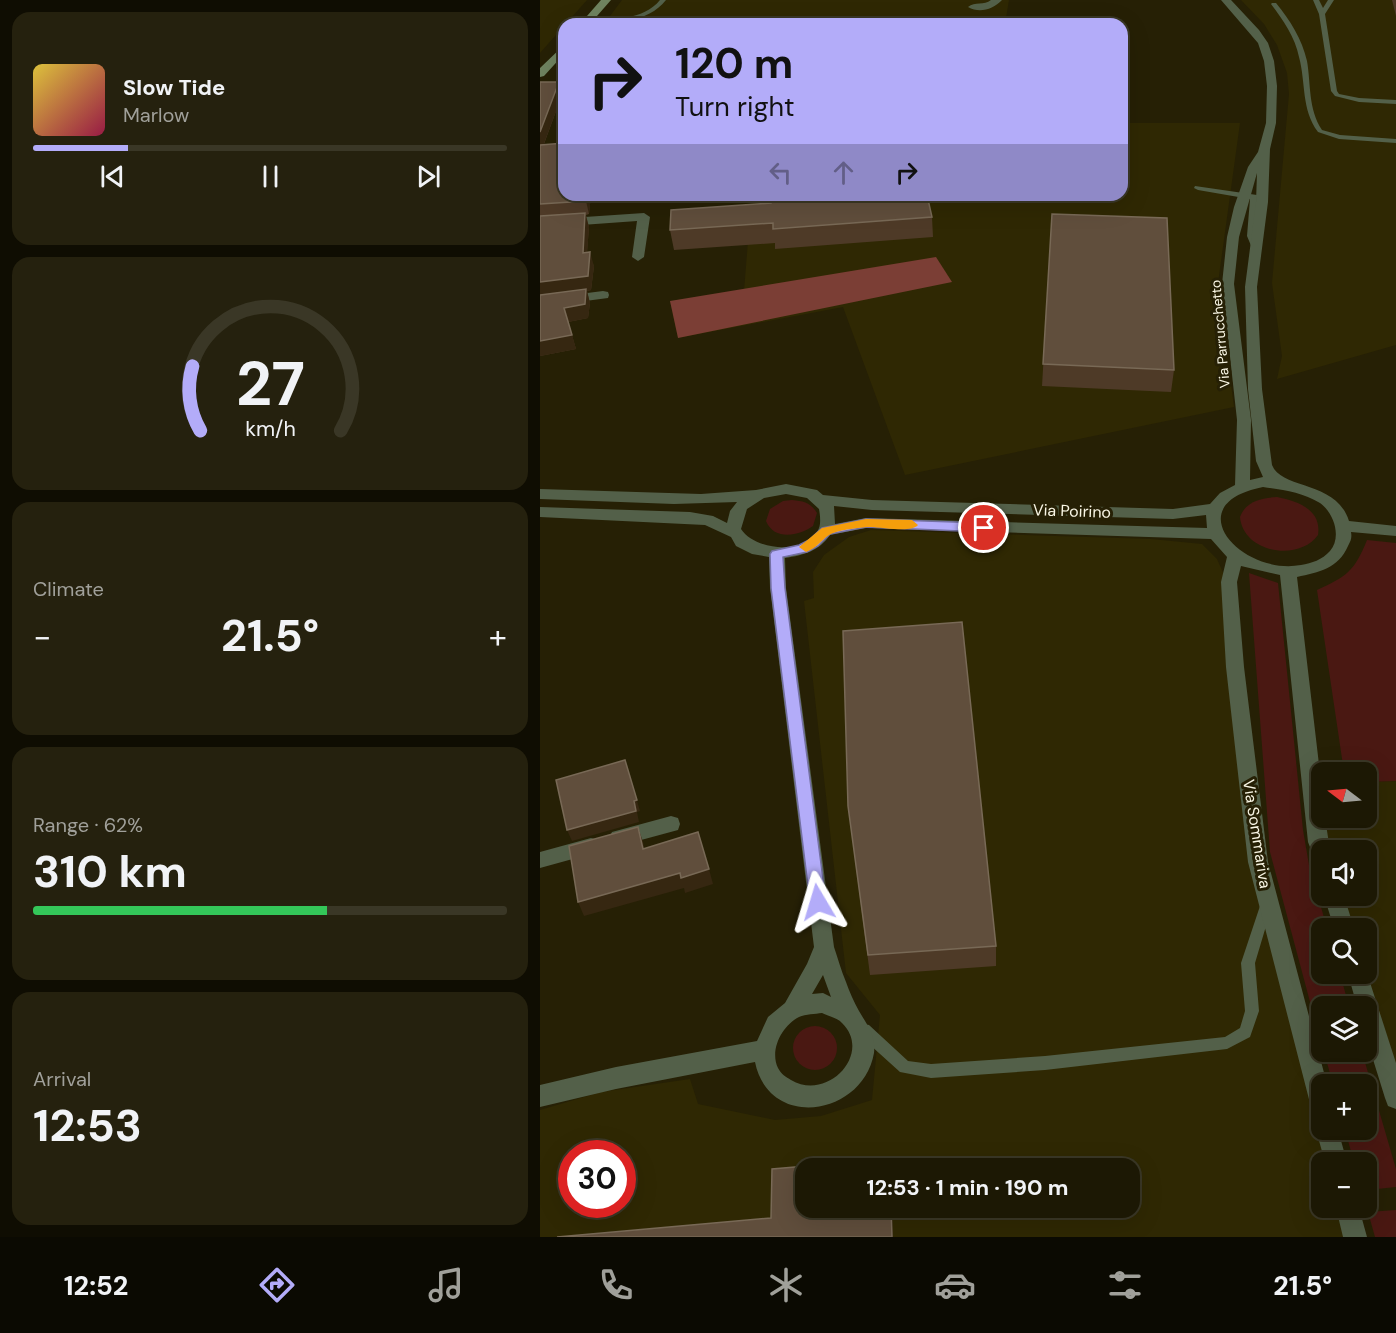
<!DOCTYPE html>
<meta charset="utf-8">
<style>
body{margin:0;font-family:"DM Sans",sans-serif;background:#25210e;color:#f1f3f6;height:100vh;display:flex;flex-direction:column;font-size:22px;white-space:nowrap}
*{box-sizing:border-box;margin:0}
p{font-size:20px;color:#a0a09a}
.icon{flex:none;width:33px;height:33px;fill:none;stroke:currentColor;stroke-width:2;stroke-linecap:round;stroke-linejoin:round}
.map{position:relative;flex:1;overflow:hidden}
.drawer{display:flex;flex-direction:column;gap:12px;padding:12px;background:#0f0d02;width:540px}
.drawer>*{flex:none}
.hud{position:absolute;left:18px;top:18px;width:570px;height:183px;border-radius:18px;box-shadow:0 6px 24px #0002,0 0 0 2px #3a3726;background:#b3acf9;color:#111;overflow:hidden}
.needle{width:39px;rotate:286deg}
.controls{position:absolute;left:771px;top:762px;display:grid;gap:12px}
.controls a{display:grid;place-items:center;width:66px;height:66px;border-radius:12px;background:#1c1804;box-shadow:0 6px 24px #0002,0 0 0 2px #3a3726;font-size:30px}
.speed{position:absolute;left:18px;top:1140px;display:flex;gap:12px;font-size:30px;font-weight:700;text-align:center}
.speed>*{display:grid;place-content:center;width:78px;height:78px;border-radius:50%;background:#1c1804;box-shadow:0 6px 24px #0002,0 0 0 2px #3a3726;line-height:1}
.speed .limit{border:9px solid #d22;background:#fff;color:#111}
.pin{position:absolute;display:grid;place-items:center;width:51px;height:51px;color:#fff;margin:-26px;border:3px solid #fff;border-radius:50%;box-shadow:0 2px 6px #0007}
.me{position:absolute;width:66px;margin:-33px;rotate:353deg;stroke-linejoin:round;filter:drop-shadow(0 0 4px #0008)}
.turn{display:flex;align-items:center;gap:21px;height:126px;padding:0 18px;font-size:27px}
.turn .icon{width:78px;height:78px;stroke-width:2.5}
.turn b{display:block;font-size:42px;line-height:51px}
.lanes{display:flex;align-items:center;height:57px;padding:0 18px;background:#0003;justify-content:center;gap:30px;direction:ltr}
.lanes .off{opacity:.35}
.big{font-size:45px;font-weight:700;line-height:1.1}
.drawer .card{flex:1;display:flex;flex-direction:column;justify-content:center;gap:9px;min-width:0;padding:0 21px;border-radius:18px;background:#25210e}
.drawer .dial{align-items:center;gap:0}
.dial svg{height:156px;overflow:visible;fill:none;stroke:#3a3726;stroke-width:7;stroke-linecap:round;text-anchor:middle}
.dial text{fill:#f1f3f6;stroke:none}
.song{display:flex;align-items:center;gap:18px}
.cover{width:72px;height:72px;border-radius:9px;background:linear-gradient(135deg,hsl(50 70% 55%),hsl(340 70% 35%))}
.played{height:6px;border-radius:3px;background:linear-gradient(90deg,#b3acf9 20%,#3a3726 20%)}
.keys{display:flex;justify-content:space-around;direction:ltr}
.heat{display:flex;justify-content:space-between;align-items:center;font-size:33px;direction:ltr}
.charge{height:9px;border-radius:4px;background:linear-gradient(90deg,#34c759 62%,#3a3726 0)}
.trip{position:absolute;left:255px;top:1158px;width:345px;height:60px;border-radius:18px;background:#1c1804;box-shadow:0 6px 24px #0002,0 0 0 2px #3a3726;font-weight:700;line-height:60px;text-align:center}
.menu{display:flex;height:96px;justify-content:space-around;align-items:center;background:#0b0a02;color:#a0a09a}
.menu .icon{width:42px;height:42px}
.menu .current{color:#b3acf9}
.menu b{font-size:27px;color:#f1f3f6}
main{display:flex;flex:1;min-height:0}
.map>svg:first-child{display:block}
.built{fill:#2f2803;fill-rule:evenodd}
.green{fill:#4a1812}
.forest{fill:#7b3e35}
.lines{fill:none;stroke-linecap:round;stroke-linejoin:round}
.service{fill:#536049;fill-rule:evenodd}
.minor{fill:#536049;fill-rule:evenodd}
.secondary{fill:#6f835f;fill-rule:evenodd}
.wall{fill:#4e3a27}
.shaded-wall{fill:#362711}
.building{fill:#604e3c;stroke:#786956;stroke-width:1.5}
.route{fill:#b3acf9;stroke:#7470a2;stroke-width:1.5}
.slow{fill:#f59e0b}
.labels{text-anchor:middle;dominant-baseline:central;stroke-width:6;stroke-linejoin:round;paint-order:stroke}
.far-street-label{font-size:14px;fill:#f9f6e5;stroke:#262005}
.street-label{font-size:16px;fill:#f9f6e5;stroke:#262005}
</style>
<main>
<section class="drawer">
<div class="card">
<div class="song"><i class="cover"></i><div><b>Slow Tide</b><p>Marlow</p></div></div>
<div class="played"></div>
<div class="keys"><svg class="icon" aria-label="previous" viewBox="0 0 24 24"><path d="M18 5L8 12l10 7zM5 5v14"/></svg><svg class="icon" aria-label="pause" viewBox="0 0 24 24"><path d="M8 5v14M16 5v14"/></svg><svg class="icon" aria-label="next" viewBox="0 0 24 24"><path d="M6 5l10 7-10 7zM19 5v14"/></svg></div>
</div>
<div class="card dial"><svg viewBox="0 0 100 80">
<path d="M14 69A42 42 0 1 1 86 69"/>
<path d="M14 69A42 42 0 0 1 10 36" stroke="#b3acf9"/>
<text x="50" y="56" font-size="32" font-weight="700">27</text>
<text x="50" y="72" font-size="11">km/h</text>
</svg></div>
<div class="card"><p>Climate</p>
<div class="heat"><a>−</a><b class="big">21.5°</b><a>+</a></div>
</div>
<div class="card"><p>Range · 62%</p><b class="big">310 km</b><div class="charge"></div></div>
<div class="card"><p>Arrival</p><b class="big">12:53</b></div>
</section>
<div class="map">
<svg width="856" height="1237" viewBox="0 0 856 1237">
<rect width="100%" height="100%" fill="#262005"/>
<!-- built -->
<path class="built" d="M0,0H47L0,53Z
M82,0H469L465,24H64Z
M701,0H856V345L737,379L742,356L732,283L749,94L747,73L737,45L724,24Z
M582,123H700L678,283L694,407L365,475L303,307L138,338L130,301L204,291L211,204L243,203L244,195H582Z
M331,530L611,539L662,544L677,559L689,586L718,862L781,1107L782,1130H787L796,1162H782V1208H808L815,1237H0V1110L61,1092L150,1079L158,1104L235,1120L281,1116L332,1100L340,1015L306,973L264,601L274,598L273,572L284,555L309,537ZM32,1154H82V1204H32ZM266,1168H590V1208H266Z
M856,781V1098L818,974H826V928H804L794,896H826V850H782L771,783H781L782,818H826L827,782Z"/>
<!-- green -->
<path class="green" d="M737,497C758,501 782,510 778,535C759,562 703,553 700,517C706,501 721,498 737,497Z
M252,500C264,501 271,503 277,513L273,526C259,536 234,541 226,521L230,509L243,501Z
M827,540L856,543V781L827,782L826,772H804L777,590C807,576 814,572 827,540Z
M709,573L738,583L763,830L769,865L787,928H782V974H800L809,1006H782L781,1043L730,852Z
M253 1048a22 22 0 1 1 44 0a22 22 0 1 1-44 0Z
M784,1052H822L856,1169V1187L827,1190L826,1162H814L805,1130H826V1084H793Z
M856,1210V1237H835L828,1212Z"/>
<!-- forest -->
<path class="forest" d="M396,257L412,282L138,338L130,301Z"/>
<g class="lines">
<!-- service -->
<path class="service" d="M120,0H126C107,24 75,22 47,24L44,22L47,20C72,19 103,21 120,0Z
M773,0H779L783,8L788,0H794L785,14L797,91L799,94L819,98L856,100V104L819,102L795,96L791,91L779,14Z
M732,3H736C750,20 762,39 767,61C771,84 768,109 782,130L800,135L856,139V143L799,139L778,132C761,109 766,83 759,57C755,37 743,20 731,4Z
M655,186L717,195L715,236L719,246L718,248H712L707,236L710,199L658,190L654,188Z
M726,900L730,902L732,906L715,963L719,1011L710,1037L687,1049L505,1070L391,1078L360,1072L319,1035L317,1030L319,1025L324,1024L329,1025L368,1061L391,1064L505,1056L685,1037L700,1028L705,1011L701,963L720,906L722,902Z"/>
<!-- minor -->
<path class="minor" d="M451,0H462C453,9 440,14 428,7C435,1 444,6 451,0Z
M681,0H691L719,30L728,43L734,61L737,86L736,123L730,149L728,202L717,287L722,389L732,465C742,490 796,480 809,521L856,526V536L811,532C812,538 811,540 808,546C798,569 779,572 757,577L782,790V818H785L790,850H782V862L775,860L768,842L740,575L701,566L697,582L704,667L728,862L787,1084H782V1118L774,1115L771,1107L708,862L686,667L681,582L687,557L671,539L326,528L290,535C279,551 264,555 245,558L246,588L294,947C298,959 301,970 306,982C309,991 314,1002 319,1011C327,1025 336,1035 334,1053C323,1116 229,1131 215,1062L76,1089L0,1107V1085L76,1067L217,1041L228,1017L245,1003L267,964L274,947L230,588L229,557L212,554L196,546L191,537L165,525L0,517V507L150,512L173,516L187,523L190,511L197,502L134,504L0,499V489L161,494L216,490L246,484L277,490L283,495L332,500L633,509L670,504L680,493L695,485L697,420L682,284L687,237L694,207L708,167L718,152L726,123L727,86L724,61L718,43ZM717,173L716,202L705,287L708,389L716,461L723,477L710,480L711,420L694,284L699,237ZM723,487C743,490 762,492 780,503C794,513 802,537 790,551C782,560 772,563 761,565C701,576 636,504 723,487ZM246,494L267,498L279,509C280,514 281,523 279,528C268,556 215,551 201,529L207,509L224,498ZM294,506L332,510L633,519L666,515L667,528L326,518L295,524ZM283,975L291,997L283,993L272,994ZM282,1013C288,1016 298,1018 302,1023C333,1053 288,1102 251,1080C246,1077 241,1074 238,1068C229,1049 243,1025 259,1017C266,1014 275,1014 282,1013Z
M104,213L110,217L104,257L98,261L92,257L97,221L0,228V220Z
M63,291L68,292L69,295L68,298L0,307V299Z
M131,816L138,818L140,824L138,830L79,846L72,844L69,838L72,832Z
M51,838L58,840L61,846L58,852L0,868V852Z
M784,896H804L814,928H794Z
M826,970L856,1063V1109L848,1106L845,1098L826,1037V1006H817L808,974H826Z
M782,1121V1130H798L807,1162H785L776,1130Z
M796,1208H819L827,1237H803Z"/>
<!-- secondary -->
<path class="secondary" d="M61,0H71L50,24H40Z
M24,45V54L4,76L0,77V68Z"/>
</g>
<!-- wall -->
<path class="wall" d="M852,0H856V16Z
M0,82H19L22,95L4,144L24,195H51L49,214L46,215L49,227L47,252L54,266L51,290L47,291L50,303L48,318L28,322L36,349L0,356Z
M131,210L392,217L393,237L235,249V243L134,250L130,230Z
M512,214L634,370L631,392L502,386Z
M308,806L456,946V966L330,975Z"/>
<!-- shaded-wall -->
<path class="shaded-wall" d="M19,82L22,95L3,146L0,147V132Z
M47,195H51L49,214L46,201Z
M45,213L49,227L46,267L43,253Z
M50,252L54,266L51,290L47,291L50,303L48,318L28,322L0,297V282Z
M32,335L36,349L0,356V341Z
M85,760L100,811L97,812L99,822L32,841L27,830Z
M98,827L103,842L108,864L103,849Z
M169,869L173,884L145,893L144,888L44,916L38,902L140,873Z
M351,1208H352L353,1237H352Z"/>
<!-- building -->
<path class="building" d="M0,82H19L0,132Z
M24,143V195H47L46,201L0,204V145Z
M246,195H387L392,217L233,229V223L130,230L131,210L231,203V196Z
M45,213L43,253L50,252L48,276L0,282V216Z
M512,214L627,218L634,370L503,364Z
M46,289L45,304L24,308L32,335L0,341V295Z
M422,622L456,946L328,955L308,806L303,631Z
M85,760L97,800L94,801L96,811L27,830L16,780Z
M98,827L103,849L158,832L169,869L141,878L140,873L38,902L29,846Z
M349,1159V1168H266V1208H351L352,1237H17L231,1218L232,1169Z"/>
<!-- route -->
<path class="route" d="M326,519L444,523L450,528L444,532L326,527L290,534L278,546L267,552L243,557L245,588L286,902L284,907L278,909L272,907L270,902L231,588L230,554L232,551L259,545L269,540L282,528Z"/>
<!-- slow -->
<path class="slow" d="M326,519L372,520L378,525C370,534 340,526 327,527C317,528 297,530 289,535C280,541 277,548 266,552L259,547L282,528Z"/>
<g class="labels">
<!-- far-street labels -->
<g class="far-street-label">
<text transform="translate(680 334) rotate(-95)">Via Parrucchetto</text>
</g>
<!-- street labels -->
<g class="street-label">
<text transform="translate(532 511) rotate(2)">Via Poirino</text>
<text transform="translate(717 834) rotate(81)">Via Sommariva</text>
</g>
</g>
</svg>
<div class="controls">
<a><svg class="needle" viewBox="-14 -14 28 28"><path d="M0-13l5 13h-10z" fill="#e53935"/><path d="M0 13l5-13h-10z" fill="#a0a09a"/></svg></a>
<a><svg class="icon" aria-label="sound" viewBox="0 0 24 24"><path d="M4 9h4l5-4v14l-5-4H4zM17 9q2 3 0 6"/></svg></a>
<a><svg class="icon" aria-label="search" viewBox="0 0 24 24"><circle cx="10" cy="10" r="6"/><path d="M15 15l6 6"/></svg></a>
<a><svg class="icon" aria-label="layers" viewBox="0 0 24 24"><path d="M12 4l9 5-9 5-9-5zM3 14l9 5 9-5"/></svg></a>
<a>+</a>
<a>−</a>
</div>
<div class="speed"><div class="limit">30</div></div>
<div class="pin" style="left:444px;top:528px;background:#d93025"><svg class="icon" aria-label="arrive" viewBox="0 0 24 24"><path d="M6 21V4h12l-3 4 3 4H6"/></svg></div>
<svg class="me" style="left:278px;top:902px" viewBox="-20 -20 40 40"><path d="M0-17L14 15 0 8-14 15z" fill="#b3acf9" stroke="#fff" stroke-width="4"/></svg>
<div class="trip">12:53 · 1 min · 190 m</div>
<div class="hud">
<div class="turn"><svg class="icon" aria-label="right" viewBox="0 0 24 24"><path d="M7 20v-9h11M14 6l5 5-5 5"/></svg><div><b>120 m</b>Turn right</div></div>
<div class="lanes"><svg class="icon off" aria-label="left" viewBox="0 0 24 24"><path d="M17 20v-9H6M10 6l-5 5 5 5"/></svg><svg class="icon off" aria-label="ahead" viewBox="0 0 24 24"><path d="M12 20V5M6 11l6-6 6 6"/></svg><svg class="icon" aria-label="right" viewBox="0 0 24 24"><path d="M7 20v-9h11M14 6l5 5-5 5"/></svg></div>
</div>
</div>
</main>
<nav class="menu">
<b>12:52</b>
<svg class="icon current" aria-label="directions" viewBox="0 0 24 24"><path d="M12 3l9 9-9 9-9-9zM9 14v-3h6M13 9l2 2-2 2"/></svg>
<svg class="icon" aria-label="music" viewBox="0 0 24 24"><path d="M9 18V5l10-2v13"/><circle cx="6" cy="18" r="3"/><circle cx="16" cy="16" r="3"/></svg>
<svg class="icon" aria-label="phone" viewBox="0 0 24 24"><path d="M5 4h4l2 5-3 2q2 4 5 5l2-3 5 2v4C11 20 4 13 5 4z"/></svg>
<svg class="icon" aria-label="climate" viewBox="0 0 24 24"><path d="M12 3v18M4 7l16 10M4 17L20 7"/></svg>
<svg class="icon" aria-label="car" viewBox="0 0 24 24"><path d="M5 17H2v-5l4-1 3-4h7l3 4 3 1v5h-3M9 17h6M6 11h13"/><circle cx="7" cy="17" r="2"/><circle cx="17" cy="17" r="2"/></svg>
<svg class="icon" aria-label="filters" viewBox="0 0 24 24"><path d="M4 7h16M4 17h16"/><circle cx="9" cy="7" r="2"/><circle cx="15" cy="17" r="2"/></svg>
<b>21.5°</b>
</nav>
